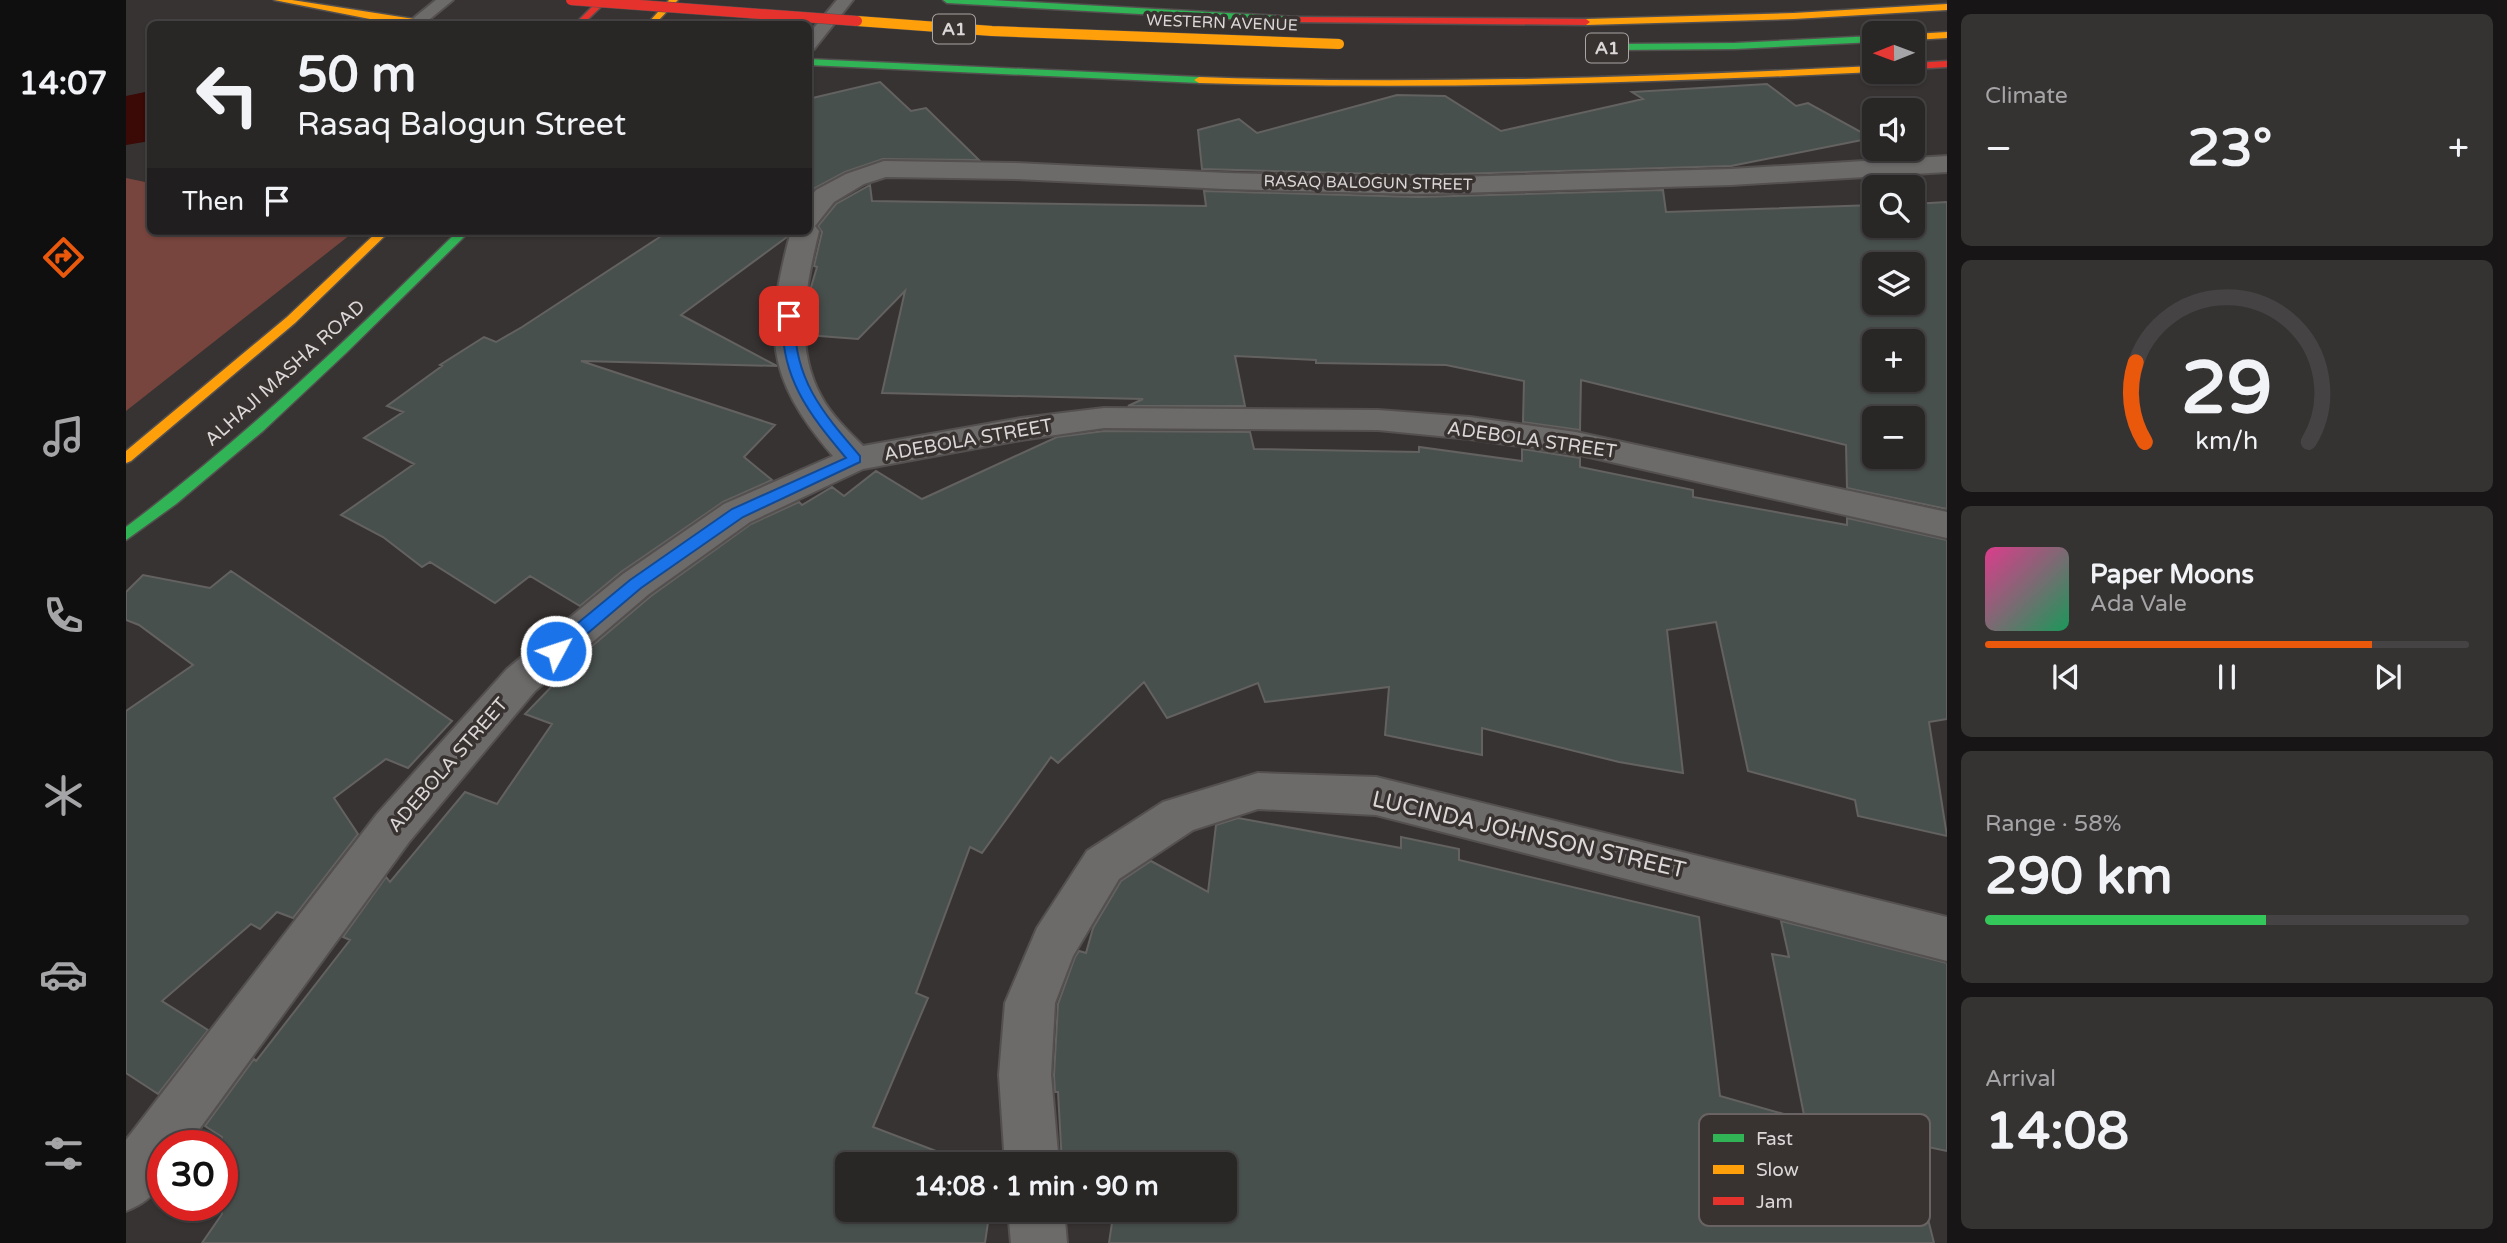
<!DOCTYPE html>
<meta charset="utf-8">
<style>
body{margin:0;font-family:"Varela Round",sans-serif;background:#353232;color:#f1f3f6;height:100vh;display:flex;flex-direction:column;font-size:26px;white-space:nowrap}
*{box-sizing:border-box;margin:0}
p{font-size:23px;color:#a5a5a7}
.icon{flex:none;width:38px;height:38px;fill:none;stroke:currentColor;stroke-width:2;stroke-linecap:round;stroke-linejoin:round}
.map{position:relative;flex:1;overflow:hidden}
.panel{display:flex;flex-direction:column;gap:14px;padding:14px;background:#171515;width:560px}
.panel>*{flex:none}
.top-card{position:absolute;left:21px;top:21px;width:665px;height:214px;border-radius:10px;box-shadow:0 2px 5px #0004,0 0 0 2px #454343;background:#292626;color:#f1f3f6;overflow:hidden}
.needle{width:46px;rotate:269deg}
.buttons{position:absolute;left:1736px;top:21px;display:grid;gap:14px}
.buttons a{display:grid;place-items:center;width:63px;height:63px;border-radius:10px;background:#292626;box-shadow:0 2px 5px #0004,0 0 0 2px #454343;font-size:35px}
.speed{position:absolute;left:21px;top:1130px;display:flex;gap:14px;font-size:35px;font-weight:700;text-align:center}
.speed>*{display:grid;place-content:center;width:91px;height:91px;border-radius:50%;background:#292626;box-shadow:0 2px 5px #0004,0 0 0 2px #454343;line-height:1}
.speed .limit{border:10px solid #d22;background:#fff;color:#111}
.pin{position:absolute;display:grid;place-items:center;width:60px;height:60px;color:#fff;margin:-30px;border-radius:14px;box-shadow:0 4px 10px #0006}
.me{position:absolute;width:77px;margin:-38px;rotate:50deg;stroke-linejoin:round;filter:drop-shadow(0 0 5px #0008)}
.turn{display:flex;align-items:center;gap:24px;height:147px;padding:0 35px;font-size:32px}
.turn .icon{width:91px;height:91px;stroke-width:2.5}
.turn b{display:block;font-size:49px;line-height:60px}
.then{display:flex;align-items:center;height:66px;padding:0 35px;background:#0003;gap:14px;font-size:26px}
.big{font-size:52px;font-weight:800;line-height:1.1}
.panel .card{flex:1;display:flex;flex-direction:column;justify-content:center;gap:10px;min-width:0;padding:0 24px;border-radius:10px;background:#353232}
.panel .dial{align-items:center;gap:0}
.dial svg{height:182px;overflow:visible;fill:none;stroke:#454343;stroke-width:7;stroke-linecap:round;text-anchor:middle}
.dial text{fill:#f1f3f6;stroke:none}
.song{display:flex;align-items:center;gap:21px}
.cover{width:84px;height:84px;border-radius:10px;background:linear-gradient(135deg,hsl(330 70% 55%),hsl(150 70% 35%))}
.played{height:7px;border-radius:4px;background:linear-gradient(90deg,#ea580c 80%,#454343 80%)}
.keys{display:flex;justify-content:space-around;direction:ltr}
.heat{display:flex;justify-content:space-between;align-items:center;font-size:38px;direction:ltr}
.charge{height:10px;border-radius:5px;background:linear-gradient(90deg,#34c759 58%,#454343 0)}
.trip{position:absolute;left:709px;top:1152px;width:402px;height:70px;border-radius:10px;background:#292626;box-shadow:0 2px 5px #0004,0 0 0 2px #454343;font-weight:800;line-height:70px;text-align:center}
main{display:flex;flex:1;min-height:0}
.menu{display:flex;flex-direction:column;width:126px;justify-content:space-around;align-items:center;background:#100f0f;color:#a5a5a7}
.menu .icon{width:49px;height:49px}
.menu .on{color:#ea580c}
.menu b{font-size:32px;color:#f1f3f6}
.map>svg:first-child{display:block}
.green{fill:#77453d}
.water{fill:#3b0906}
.building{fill:#48504d;stroke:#636261;stroke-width:2;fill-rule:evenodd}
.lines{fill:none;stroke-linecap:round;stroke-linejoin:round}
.lane-casing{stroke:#545050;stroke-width:4}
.street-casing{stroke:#545050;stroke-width:4}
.fast-casing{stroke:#545050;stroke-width:3}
.slow-casing{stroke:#545050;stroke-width:3}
.jam-casing{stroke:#545050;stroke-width:3}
.lane{fill:#6d6a6a;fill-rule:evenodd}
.street{fill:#6d6a6a;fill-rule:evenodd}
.fast{fill:#30b455;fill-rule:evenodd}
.slow{fill:#ff9f0a;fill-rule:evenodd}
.jam{fill:#e5322d;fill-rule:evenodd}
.slow-bridge-casing{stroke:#545050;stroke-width:11;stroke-linecap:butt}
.jam-bridge-casing{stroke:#545050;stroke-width:11;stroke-linecap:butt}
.slow-bridge{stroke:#ff9f0a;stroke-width:10}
.jam-bridge{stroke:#e5322d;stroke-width:10}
.route{fill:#1a73e8;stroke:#114b97;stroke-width:2}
.labels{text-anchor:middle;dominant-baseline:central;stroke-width:7;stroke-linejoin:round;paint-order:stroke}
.far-street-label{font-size:16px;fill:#dbd7d7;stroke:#383231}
.shield{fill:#383231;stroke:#aaa6a5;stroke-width:2}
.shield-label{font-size:18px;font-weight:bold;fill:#dbd7d7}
.street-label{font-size:19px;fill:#dbd7d7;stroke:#383231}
.near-street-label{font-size:23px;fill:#dbd7d7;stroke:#383231}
.key{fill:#383231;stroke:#696463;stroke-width:2}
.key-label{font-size:19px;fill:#dbd7d7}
</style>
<main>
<nav class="menu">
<b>14:07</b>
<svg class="icon on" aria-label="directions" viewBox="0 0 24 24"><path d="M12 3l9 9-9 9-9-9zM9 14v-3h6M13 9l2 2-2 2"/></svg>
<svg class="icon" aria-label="music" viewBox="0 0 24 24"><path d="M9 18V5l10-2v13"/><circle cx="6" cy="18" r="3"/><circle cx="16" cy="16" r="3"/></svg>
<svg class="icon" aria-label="phone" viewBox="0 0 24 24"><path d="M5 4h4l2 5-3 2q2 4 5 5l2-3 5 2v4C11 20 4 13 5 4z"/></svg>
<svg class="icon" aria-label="climate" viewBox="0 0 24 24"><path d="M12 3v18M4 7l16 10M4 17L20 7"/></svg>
<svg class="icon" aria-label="car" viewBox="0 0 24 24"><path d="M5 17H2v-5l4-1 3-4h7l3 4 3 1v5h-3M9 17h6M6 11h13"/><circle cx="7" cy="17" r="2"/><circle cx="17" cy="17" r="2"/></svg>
<svg class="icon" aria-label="filters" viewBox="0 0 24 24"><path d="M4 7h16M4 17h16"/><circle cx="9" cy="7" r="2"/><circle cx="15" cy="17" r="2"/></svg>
</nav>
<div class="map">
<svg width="1821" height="1243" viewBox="0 0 1821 1243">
<rect width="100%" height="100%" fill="#373332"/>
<!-- green -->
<path class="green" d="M0,178L24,183V231H229L0,411Z"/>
<!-- water -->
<path class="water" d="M24,91V141L0,145V96Z"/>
<!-- building -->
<path class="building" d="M754,82L785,111L800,108L853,160L757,159L719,172L689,188L682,195V99Z
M1641,84L1670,106L1682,103L1746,138L1605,166L1292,175L1076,169L1072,130L1113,119L1131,133L1271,95L1319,96L1375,131L1517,99L1506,92Z
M744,185L746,201L1080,206L1078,191L1292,197L1537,190L1540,212L1748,205V226H1787V204L1821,202V509L1721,488L1720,445L1455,380L1454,430L1397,422L1398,381L1320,365L1190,363V360L1109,356L1119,406H1002L1017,399L756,393L779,291L732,339L681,335L683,294L691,267L688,266L696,232L692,226L710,204ZM1748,264H1787V303H1748ZM1748,341H1787V380H1748ZM1748,418H1787V457H1748Z
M543,231H662L661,237L555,315L651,366L455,361L649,425L618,457L646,480L597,502L495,572L454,606L404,576L369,603L304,562L296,567L257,537L215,515L288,464L238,438L277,412L261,406L316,366L314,365L358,337L370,342L396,327Z
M978,431L1124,432L1128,449L1293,452V447L1396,461V449L1454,458V467L1567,490V497L1721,525V518L1821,540V719L1803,722L1821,836L1732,816L1729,800L1622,771L1590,622L1541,630L1557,773L1493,762L1356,728V755L1259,735L1263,687L1139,702L1132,683L1041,718L1018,682L932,763L925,757L856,853L844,847L790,993L802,998L747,1127L844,1164H721V1209H864L859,1243H76L96,1214V1137L79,1126L128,1059L130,1061L224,940L217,937L260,877L264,882L339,792L371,804L426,724L399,714L459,652L525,596L625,524L673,502L676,505L706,487L718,496L750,471L796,499L931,437Z
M105,571L326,721L282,768L260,759L208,798L232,834L167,918L151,912L134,929L125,924L36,1001L82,1030L32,1094L0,1073V711L67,665L13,625L0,620V592L17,575L84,588Z
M1112,818L1275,848V837L1333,849V860L1573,917L1594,1096L1679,1120L1646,954L1663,957L1655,921L1821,963V1151L1783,1143L1808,1243H983L988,1209H1099V1164H936L932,1092H929L928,1075L932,1004L949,957L953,951L960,953L967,928L995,881L1025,861L1082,892L1090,825Z"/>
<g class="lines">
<defs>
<path id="lane" d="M310,0H327L299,23H289L286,20L289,17Z
M711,0H727L688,49L682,51V35Z"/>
<path id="street" d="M1821,156V172L1605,185L1292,194L1100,189L889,179L760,177L738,184L708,202L689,226L693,231C680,285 667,345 695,396C705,415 722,431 737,446L895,418L978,408L1252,410L1344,417L1450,432L1821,512V538L1450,454L1344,439L1252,430L978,428L895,440L737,469L624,522L523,594L409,691L283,842L61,1146H37C37,1181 35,1197 0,1211V1140L251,814L381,669L497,574L598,504L707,456C637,375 639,330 665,231H682V200L690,190L720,174L758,161L889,163L1100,173L1292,178L1605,169Z
M1132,773L1250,777L1821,917V961L1250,815L1132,809L1067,830L993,879L947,956L929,1003L925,1075L933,1164H879L873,1075L879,1003L911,928L961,851L1037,802Z
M882,1209H938L941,1243H885Z"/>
<path id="fast" d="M817,0H866L1171,17L1175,20L1171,23L821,3Z
M1748,36V42L1609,49L1491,50L1486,47L1491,44L1609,43Z
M682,59L1073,77L1078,80L1073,83L682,65Z
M332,231H344L220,353L137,431L50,504L0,540V527C119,438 226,335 332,231Z"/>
<path id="slow" d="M148,0H166L320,24L259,22Z
M543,0H552L529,24H521Z
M1821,4V10L1668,19L1460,25L1456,22L1460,19L1668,13Z
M1821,32V38L1787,40V34Z
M1748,66V72C1523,83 1298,90 1073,83L1068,80L1073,77C1298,85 1523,77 1748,66Z
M252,231H264L169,323L5,461L0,463V451L161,317Z"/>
<path id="jam" d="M473,0H482L457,24H449Z
M1171,17L1460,19L1464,22L1460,25L1168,22L1167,20Z
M1821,61V67L1787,69V63Z"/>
</defs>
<!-- lane casing -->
<use href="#lane" class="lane-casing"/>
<!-- street casing -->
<use href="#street" class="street-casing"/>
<!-- fast casing -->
<use href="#fast" class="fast-casing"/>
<!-- slow casing -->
<use href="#slow" class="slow-casing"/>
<!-- jam casing -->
<use href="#jam" class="jam-casing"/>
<!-- lane -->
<use href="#lane" class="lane"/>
<!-- street -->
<use href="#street" class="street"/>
<!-- fast -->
<use href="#fast" class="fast"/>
<!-- slow -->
<use href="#slow" class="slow"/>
<!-- jam -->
<use href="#jam" class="jam"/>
<defs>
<path id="slow-bridge" d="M731,21L866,31L1213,44"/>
<path id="jam-bridge" d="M445,0L731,21"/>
</defs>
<!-- slow-bridge casing -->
<use href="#slow-bridge" class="slow-bridge-casing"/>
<!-- jam-bridge casing -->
<use href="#jam-bridge" class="jam-bridge-casing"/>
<!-- slow-bridge -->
<use href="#slow-bridge" class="slow-bridge"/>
<!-- jam-bridge -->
<use href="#jam-bridge" class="jam-bridge"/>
</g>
<!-- route -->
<path class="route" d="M663,312L669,316C666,377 696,412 734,456V462L617,517L515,588L436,655H424L422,651L424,646L504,580L606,509L720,458C683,414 653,376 657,316Z"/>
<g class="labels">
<!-- far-street labels -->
<g class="far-street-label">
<text transform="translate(1096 23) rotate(2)">WESTERN AVENUE</text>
<text transform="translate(1242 183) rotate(1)">RASAQ BALOGUN STREET</text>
</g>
<!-- shield labels -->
<g class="shield">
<rect x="807" y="14.5" width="42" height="29" rx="5"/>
<rect x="1460" y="33.5" width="42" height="29" rx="5"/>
</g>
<g class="shield-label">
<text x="828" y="29">A1</text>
<text x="1481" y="48">A1</text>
</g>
<!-- street labels -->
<g class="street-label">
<text transform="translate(159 373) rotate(-42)">ALHAJI MASHA ROAD</text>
<text transform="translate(842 440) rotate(-10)">ADEBOLA STREET</text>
<text transform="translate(1406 440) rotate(8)">ADEBOLA STREET</text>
<text transform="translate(322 765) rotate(-49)">ADEBOLA STREET</text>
</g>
<!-- near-street labels -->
<g class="near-street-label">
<text transform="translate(1403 835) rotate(13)">LUCINDA JOHNSON STREET</text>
</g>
</g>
<!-- legend -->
<rect x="1573" y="1114" width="231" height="112" rx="10" class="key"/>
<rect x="1587" y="1134" width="31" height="8" fill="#30b455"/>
<rect x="1587" y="1165" width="31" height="9" fill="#ff9f0a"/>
<rect x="1587" y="1197" width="31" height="8" fill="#e5322d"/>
<g class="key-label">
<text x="1630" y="1145">Fast</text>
<text x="1630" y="1176">Slow</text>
<text x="1630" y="1208">Jam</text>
</g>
</svg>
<div class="buttons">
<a><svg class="needle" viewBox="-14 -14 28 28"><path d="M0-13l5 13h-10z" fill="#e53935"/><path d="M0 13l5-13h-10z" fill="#a5a5a7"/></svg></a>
<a><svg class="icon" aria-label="sound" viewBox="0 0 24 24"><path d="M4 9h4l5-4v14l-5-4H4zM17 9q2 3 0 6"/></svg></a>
<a><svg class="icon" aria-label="search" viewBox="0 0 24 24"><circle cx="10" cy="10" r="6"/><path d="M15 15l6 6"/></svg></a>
<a><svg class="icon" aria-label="layers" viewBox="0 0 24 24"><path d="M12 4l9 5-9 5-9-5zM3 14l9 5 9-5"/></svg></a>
<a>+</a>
<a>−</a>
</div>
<div class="speed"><div class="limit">30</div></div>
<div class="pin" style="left:663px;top:316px;background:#d93025"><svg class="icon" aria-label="arrive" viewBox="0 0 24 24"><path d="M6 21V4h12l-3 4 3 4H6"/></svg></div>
<svg class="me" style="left:430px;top:651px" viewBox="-20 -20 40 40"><circle r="17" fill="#1a73e8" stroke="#fff" stroke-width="3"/><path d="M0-11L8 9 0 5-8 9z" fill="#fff"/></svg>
<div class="trip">14:08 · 1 min · 90 m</div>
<div class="top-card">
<div class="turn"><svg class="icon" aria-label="left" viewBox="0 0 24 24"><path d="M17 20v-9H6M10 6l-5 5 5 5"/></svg><div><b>50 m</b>Rasaq Balogun Street</div></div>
<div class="then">Then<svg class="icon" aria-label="arrive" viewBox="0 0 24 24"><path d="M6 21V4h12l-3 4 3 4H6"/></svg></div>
</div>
</div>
<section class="panel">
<div class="card"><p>Climate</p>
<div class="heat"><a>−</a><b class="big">23°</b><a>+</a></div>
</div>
<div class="card dial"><svg viewBox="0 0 100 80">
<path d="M14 69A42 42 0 1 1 86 69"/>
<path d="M14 69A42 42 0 0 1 10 34" stroke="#ea580c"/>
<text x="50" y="56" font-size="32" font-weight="700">29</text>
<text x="50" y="72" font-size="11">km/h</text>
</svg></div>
<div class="card">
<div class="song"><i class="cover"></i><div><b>Paper Moons</b><p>Ada Vale</p></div></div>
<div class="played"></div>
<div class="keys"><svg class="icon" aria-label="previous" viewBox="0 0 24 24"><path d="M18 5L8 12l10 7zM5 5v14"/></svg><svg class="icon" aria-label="pause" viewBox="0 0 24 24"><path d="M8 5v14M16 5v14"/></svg><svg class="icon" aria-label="next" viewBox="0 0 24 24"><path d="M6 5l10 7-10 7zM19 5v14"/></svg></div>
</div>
<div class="card"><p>Range · 58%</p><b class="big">290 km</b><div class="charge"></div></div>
<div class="card"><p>Arrival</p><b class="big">14:08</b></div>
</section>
</main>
